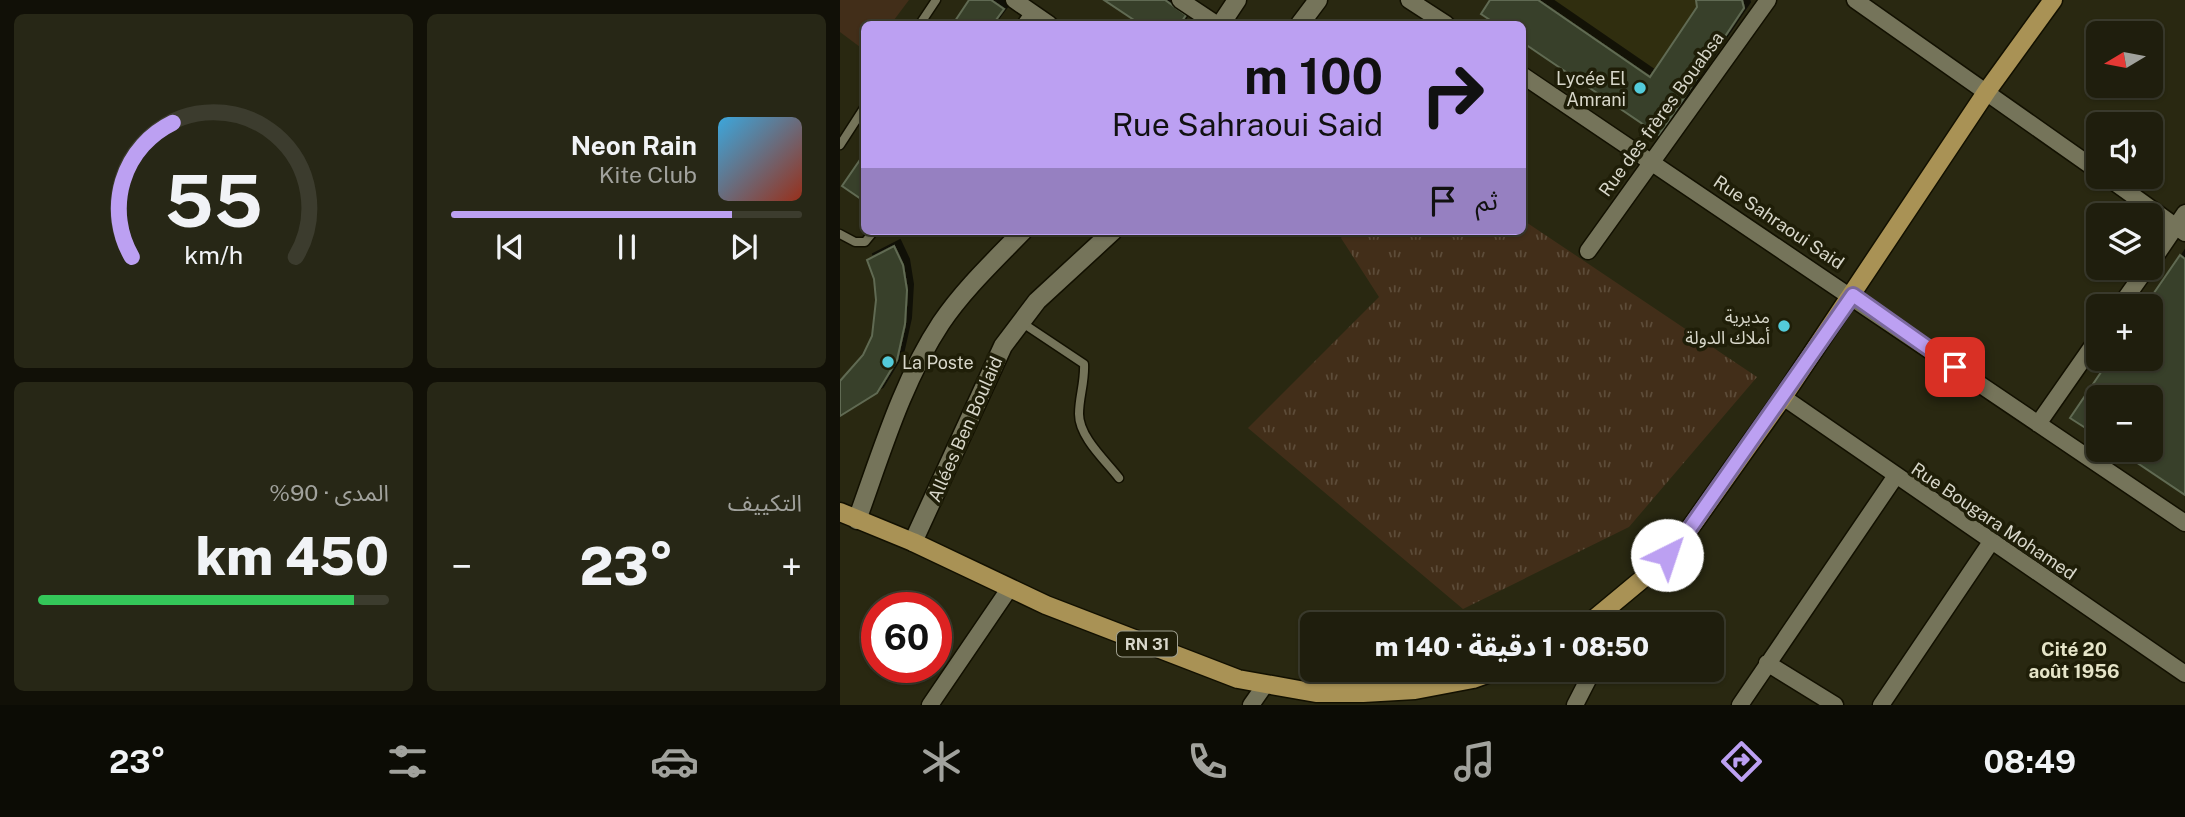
<!DOCTYPE html>
<html lang="ar">
<meta charset="utf-8">
<style>
body{margin:0;font-family:"Public Sans","Noto Sans Arabic",sans-serif;background:#272716;color:#f1f3f6;direction:rtl;height:100vh;display:flex;flex-direction:column;font-size:26px;white-space:nowrap}
*{box-sizing:border-box;margin:0}
p{font-size:23px;color:#a1a29d}
.icon{flex:none;width:38px;height:38px;fill:none;stroke:currentColor;stroke-width:2;stroke-linecap:round;stroke-linejoin:round}
.map{position:relative;flex:1;overflow:hidden;direction:ltr}
.side{display:flex;flex-direction:column;gap:14px;padding:14px;background:#111007;width:840px}
.side>*{flex:none}
.guide{position:absolute;left:21px;top:21px;width:665px;height:214px;border-radius:10px;box-shadow:0 2px 5px #0004,0 0 0 2px #3c3c2e;direction:rtl;background:#bca0f2;color:#111;overflow:hidden}
.needle{width:46px;rotate:260deg}
.fabs{position:absolute;left:1246px;top:21px;display:grid;gap:14px}
.fabs a{display:grid;place-items:center;width:77px;height:77px;border-radius:10px;background:#1f1e0d;box-shadow:0 2px 5px #0004,0 0 0 2px #3c3c2e;font-size:35px}
.speed{position:absolute;left:21px;top:592px;display:flex;gap:14px;font-size:35px;font-weight:700;text-align:center}
.speed>*{display:grid;place-content:center;width:91px;height:91px;border-radius:50%;background:#1f1e0d;box-shadow:0 2px 5px #0004,0 0 0 2px #3c3c2e;line-height:1}
.speed .limit{border:10px solid #d22;background:#fff;color:#111}
.pin{position:absolute;display:grid;place-items:center;width:60px;height:60px;color:#fff;margin:-30px;border-radius:14px;box-shadow:0 4px 10px #0006}
.me{position:absolute;width:77px;margin:-38px;rotate:41deg;stroke-linejoin:round;filter:drop-shadow(0 0 5px #0008)}
.turn{display:flex;align-items:center;gap:24px;height:147px;padding:0 28px;font-size:32px}
.turn .icon{width:91px;height:91px;stroke-width:2.5}
.turn b{display:block;font-size:49px;line-height:60px}
.then{display:flex;align-items:center;height:66px;padding:0 28px;background:#0003;gap:14px;font-size:26px}
.big{font-size:52px;font-weight:800;line-height:1.1}
.side .card{flex:1;display:flex;flex-direction:column;justify-content:center;gap:10px;min-width:0;padding:0 24px;border-radius:10px;background:#272716}
.side .dial{align-items:center;gap:0}
.dial svg{height:182px;overflow:visible;fill:none;stroke:#3c3c2e;stroke-width:7;stroke-linecap:round;text-anchor:middle}
.dial text{fill:#f1f3f6;stroke:none}
.song{display:flex;align-items:center;gap:21px}
.cover{width:84px;height:84px;border-radius:10px;background:linear-gradient(135deg,hsl(200 70% 55%),hsl(10 70% 35%))}
.played{height:7px;border-radius:4px;background:linear-gradient(90deg,#bca0f2 80%,#3c3c2e 80%)}
.keys{display:flex;justify-content:space-around;direction:ltr}
.heat{display:flex;justify-content:space-between;align-items:center;font-size:38px;direction:ltr}
.charge{height:10px;border-radius:5px;background:linear-gradient(90deg,#34c759 90%,#3c3c2e 0)}
.side .tiles{flex:1;display:grid;gap:14px;grid-template-columns:repeat(2,1fr)}
.trip{position:absolute;left:460px;top:612px;width:424px;height:70px;border-radius:10px;background:#1f1e0d;box-shadow:0 2px 5px #0004,0 0 0 2px #3c3c2e;font-weight:800;line-height:70px;text-align:center;direction:rtl}
.menu{display:flex;height:112px;justify-content:space-around;align-items:center;background:#0c0c05;color:#a1a29d}
.menu .icon{width:49px;height:49px}
.menu .on{color:#bca0f2}
.menu b{font-size:32px;color:#f1f3f6}
main{display:flex;flex:1;min-height:0}
.map>svg:first-child{display:block}
.built{fill:#302e0f}
.grass{fill:url(#grass-tufts)}
.pitch{fill:#422e19}
.building{fill:#37402a;stroke:#606a52;stroke-width:2;filter:url(#shadow)}
.lines{fill:none;stroke-linecap:round;stroke-linejoin:round}
.service-casing{stroke:#121000;stroke-width:11}
.minor-casing{stroke:#121000;stroke-width:19}
.secondary-casing{stroke:#121000;stroke-width:21}
.primary-casing{stroke:#121000;stroke-width:21}
.service{stroke:#75745a;stroke-width:8}
.minor{stroke:#75745a;stroke-width:16}
.secondary{stroke:#75745a;stroke-width:18}
.primary{stroke:#a99255;stroke-width:18}
.route-casing{stroke:#7a689d;stroke-width:18}
.route{stroke:#bca0f2;stroke-width:12}
.poi-dot{fill:#53cbda;stroke:#1f1e08;stroke-width:2.5}
.labels{text-anchor:middle;dominant-baseline:central;stroke-width:7;stroke-linejoin:round;paint-order:stroke}
.shield{fill:#1f1e08;stroke:#a0a090;stroke-width:2}
.shield-label{font-size:16px;font-weight:bold;fill:#d8d7ca}
.poi-label{font-size:18px;fill:#d8d7ca;stroke:#1f1e08;text-anchor:end}
.street-label{font-size:18px;fill:#d8d7ca;stroke:#1f1e08}
.neighbourhood-label{font-size:19px;font-weight:bold;fill:#e5e4c8;stroke:#1f1e08}
</style>
<main>
<div class="map">
<svg width="1345" height="705" viewBox="0 0 1345 705">
<defs>
<pattern id="grass-tufts" width="24" height="20" patternUnits="userSpaceOnUse" patternTransform="scale(1.75)"><rect width="24" height="20" fill="#422e19"/><path d="M3 7l-1-3M5 7V3M7 7l1-3M15 17l-1-3M17 17v-4M19 17l1-3" fill="none" stroke="#5d4c39"/></pattern>
<filter id="shadow"><feDropShadow dx="6" dy="-6" stdDeviation="0" flood-color="#0009"/></filter>
</defs>
<rect width="100%" height="100%" fill="#292811"/>
<!-- built -->
<path class="built" d="M650,0H902L904,8L819,135L682,24H656L641,14Z"/>
<!-- grass -->
<path class="grass" d="M683,220L917,377L789,527L623,609L408,428L539,297L501,238L506,231H682Z"/>
<!-- pitch -->
<path class="pitch" d="M0,0H69L51,24H24V50L0,32Z"/>
<!-- building -->
<path class="building" d="M129,0H151L164,9L153,24H113Z
M264,0H325L346,15L340,24H300Z
M650,0H698L810,77L857,7L856,0H902L904,8L819,135L682,42V24H656L641,14Z
M24,154V201L2,186Z
M54,246L63,265L67,290L65,324L57,360L37,393L0,416V381L23,355L32,336L36,300L34,279L27,260Z
M1340,255L1345,259V495L1278,450H1311V397H1258V436L1230,418L1270,359H1311V306H1305Z"/>
<g class="lines">
<defs>
<path id="service" d="M80,24L96,0
M181,24L190,11
M0,145L24,108
M0,234L15,242H25L34,231
M181,322L244,364C245,382 239,397 239,414C239,437 266,461 279,478"/>
<path id="minor" d="M174,0L209,24
M340,0L376,24
M569,0L606,24
M1015,0L1258,171
M682,75L1345,523
M1267,177L1345,233
M748,251L928,0
M1311,263L1345,213
M1280,306L1307,268
M943,397L1345,674
M1198,424L1258,338
M927,663L995,705
M90,705L169,589
M411,705L425,685
M735,705L753,670
M900,705L1055,477
M1041,705L1151,542"/>
<path id="secondary" d="M381,24L397,0
M460,24L478,0
M17,520C41,454 62,382 101,323C124,289 155,260 183,231
M73,542L163,346L197,301L273,231"/>
<path id="primary" d="M0,512L73,542L206,605L398,679L476,693H523L575,690L633,679L658,670
M747,625L812,571L843,538L943,397L1147,91L1213,0"/>
</defs>
<!-- service casing -->
<use href="#service" class="service-casing"/>
<!-- minor casing -->
<use href="#minor" class="minor-casing"/>
<!-- secondary casing -->
<use href="#secondary" class="secondary-casing"/>
<!-- primary casing -->
<use href="#primary" class="primary-casing"/>
<!-- service -->
<use href="#service" class="service"/>
<!-- minor -->
<use href="#minor" class="minor"/>
<!-- secondary -->
<use href="#secondary" class="secondary"/>
<!-- primary -->
<use href="#primary" class="primary"/>
</g>
<g class="lines">
<defs>
<path id="route" d="M827,555L843,538L1013,295L1115,367"/>
</defs>
<!-- route casing -->
<use href="#route" class="route-casing"/>
<!-- route -->
<use href="#route" class="route"/>
</g>
<!-- markers -->
<g class="poi-dot">
<circle cx="800" cy="88" r="7"/>
<circle cx="944" cy="326" r="7"/>
<circle cx="48" cy="362" r="7"/>
</g>
<g class="labels">
<!-- shield labels -->
<rect class="shield" x="277" y="631.5" width="60" height="25" rx="5"/>
<g class="shield-label">
<text x="307" y="644">RN 31</text>
</g>
<!-- poi labels -->
<g class="poi-label">
<text x="786" y="78">Lycée El<tspan x="786" dy="21">Amrani</tspan></text>
<text x="930" y="316">مديرية<tspan x="930" dy="21">أملاك الدولة</tspan></text>
<text x="62" y="362" text-anchor="start">La Poste</text>
</g>
<!-- street labels -->
<g class="street-label">
<text transform="translate(821 114) rotate(-54)">Rue des frères Bouabsa</text>
<text transform="translate(939 222) rotate(34)">Rue Sahraoui Said</text>
<text transform="translate(125 429) rotate(-66)">Allées Ben Boulaid</text>
<text transform="translate(1154 521) rotate(34)">Rue Bougara Mohamed</text>
</g>
<!-- neighbourhood labels -->
<g class="neighbourhood-label">
<text x="1234" y="649">Cité 20<tspan x="1234" dy="22">août 1956</tspan></text>
</g>
</g>
</svg>
<div class="fabs">
<a><svg class="needle" viewBox="-14 -14 28 28"><path d="M0-13l5 13h-10z" fill="#e53935"/><path d="M0 13l5-13h-10z" fill="#a1a29d"/></svg></a>
<a><svg class="icon" aria-label="sound" viewBox="0 0 24 24"><path d="M4 9h4l5-4v14l-5-4H4zM17 9q2 3 0 6"/></svg></a>
<a><svg class="icon" aria-label="layers" viewBox="0 0 24 24"><path d="M12 4l9 5-9 5-9-5zM3 14l9 5 9-5"/></svg></a>
<a>+</a>
<a>−</a>
</div>
<div class="speed"><div class="limit">60</div></div>
<div class="pin" style="left:1115px;top:367px;background:#d93025"><svg class="icon" aria-label="arrive" viewBox="0 0 24 24"><path d="M6 21V4h12l-3 4 3 4H6"/></svg></div>
<svg class="me" style="left:827px;top:555px" viewBox="-20 -20 40 40"><circle r="19" fill="#fff"/><path d="M0-13L10 11 0 6-10 11z" fill="#bca0f2"/></svg>
<div class="trip">08:50 · 1 دقيقة · 140 m</div>
<div class="guide">
<div class="turn"><svg class="icon" aria-label="right" viewBox="0 0 24 24"><path d="M7 20v-9h11M14 6l5 5-5 5"/></svg><div><b>100 m</b>Rue Sahraoui Said</div></div>
<div class="then">ثم<svg class="icon" aria-label="arrive" viewBox="0 0 24 24"><path d="M6 21V4h12l-3 4 3 4H6"/></svg></div>
</div>
</div>
<section class="side">
<div class="tiles">
<div class="card">
<div class="song"><i class="cover"></i><div><b>Neon Rain</b><p>Kite Club</p></div></div>
<div class="played"></div>
<div class="keys"><svg class="icon" aria-label="previous" viewBox="0 0 24 24"><path d="M18 5L8 12l10 7zM5 5v14"/></svg><svg class="icon" aria-label="pause" viewBox="0 0 24 24"><path d="M8 5v14M16 5v14"/></svg><svg class="icon" aria-label="next" viewBox="0 0 24 24"><path d="M6 5l10 7-10 7zM19 5v14"/></svg></div>
</div>
<div class="card dial"><svg viewBox="0 0 100 80">
<path d="M14 69A42 42 0 1 1 86 69"/>
<path d="M14 69A42 42 0 0 1 32 10" stroke="#bca0f2"/>
<text x="50" y="56" font-size="32" font-weight="700">55</text>
<text x="50" y="72" font-size="11">km/h</text>
</svg></div>
<div class="card"><p>التكييف</p>
<div class="heat"><a>−</a><b class="big">23°</b><a>+</a></div>
</div>
<div class="card"><p>المدى · 90%</p><b class="big">450 km</b><div class="charge"></div></div>
</div>
</section>
</main>
<nav class="menu">
<b>08:49</b>
<svg class="icon on" aria-label="directions" viewBox="0 0 24 24"><path d="M12 3l9 9-9 9-9-9zM9 14v-3h6M13 9l2 2-2 2"/></svg>
<svg class="icon" aria-label="music" viewBox="0 0 24 24"><path d="M9 18V5l10-2v13"/><circle cx="6" cy="18" r="3"/><circle cx="16" cy="16" r="3"/></svg>
<svg class="icon" aria-label="phone" viewBox="0 0 24 24"><path d="M5 4h4l2 5-3 2q2 4 5 5l2-3 5 2v4C11 20 4 13 5 4z"/></svg>
<svg class="icon" aria-label="climate" viewBox="0 0 24 24"><path d="M12 3v18M4 7l16 10M4 17L20 7"/></svg>
<svg class="icon" aria-label="car" viewBox="0 0 24 24"><path d="M5 17H2v-5l4-1 3-4h7l3 4 3 1v5h-3M9 17h6M6 11h13"/><circle cx="7" cy="17" r="2"/><circle cx="17" cy="17" r="2"/></svg>
<svg class="icon" aria-label="filters" viewBox="0 0 24 24"><path d="M4 7h16M4 17h16"/><circle cx="9" cy="7" r="2"/><circle cx="15" cy="17" r="2"/></svg>
<b>23°</b>
</nav>
